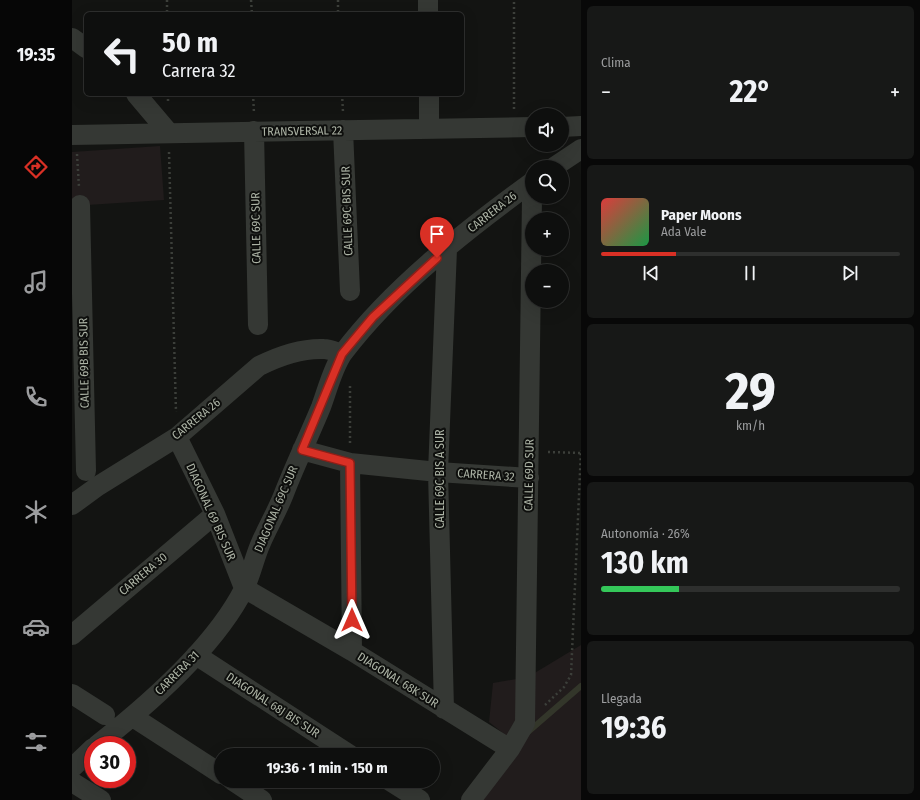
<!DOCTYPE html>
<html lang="es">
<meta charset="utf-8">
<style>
body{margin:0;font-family:"Fira Sans Condensed",sans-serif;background:#171817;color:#f1f3f6;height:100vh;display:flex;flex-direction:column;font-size:15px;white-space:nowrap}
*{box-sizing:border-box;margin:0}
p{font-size:13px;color:#9b9c9e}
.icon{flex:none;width:22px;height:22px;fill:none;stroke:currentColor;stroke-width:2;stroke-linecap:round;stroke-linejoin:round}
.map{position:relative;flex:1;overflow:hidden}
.side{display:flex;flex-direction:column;gap:6px;padding:6px;background:#080808;width:339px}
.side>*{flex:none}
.banner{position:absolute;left:12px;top:12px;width:380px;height:84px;border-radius:6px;box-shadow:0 4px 16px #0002,0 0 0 1px #2e2f2e;background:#0e0f0e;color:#f1f3f6;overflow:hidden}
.fabs{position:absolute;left:453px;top:108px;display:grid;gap:8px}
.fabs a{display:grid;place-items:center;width:44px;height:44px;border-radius:50%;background:#0e0f0e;box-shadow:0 4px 16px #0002,0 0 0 1px #2e2f2e;font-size:20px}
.speed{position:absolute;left:12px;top:736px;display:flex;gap:8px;font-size:20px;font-weight:700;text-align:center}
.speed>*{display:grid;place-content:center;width:52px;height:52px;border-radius:50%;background:#0e0f0e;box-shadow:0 4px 16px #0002,0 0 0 1px #2e2f2e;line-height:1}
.speed .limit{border:6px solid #d22;background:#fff;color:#111}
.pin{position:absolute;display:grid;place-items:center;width:34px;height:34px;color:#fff;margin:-41px -17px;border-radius:50% 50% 50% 0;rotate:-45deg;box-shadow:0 0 4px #0007}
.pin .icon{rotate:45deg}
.me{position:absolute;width:44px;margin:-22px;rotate:0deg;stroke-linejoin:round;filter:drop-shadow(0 0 3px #0008)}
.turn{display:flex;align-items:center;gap:14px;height:84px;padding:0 12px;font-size:18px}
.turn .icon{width:52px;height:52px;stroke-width:2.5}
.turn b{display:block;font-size:28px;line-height:34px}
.big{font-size:30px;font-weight:700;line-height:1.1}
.side .tile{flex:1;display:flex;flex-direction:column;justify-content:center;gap:6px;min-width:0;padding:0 14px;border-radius:6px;background:#171817}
.side .dial{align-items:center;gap:0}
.dial b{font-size:52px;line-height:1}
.song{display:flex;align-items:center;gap:12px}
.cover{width:48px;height:48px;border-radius:6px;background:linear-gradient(135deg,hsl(0 70% 55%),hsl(140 70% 35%))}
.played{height:4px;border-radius:2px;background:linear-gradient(90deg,#d93025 25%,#2e2f2e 25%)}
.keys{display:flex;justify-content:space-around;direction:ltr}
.heat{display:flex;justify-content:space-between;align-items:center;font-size:22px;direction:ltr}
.charge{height:6px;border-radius:3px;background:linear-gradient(90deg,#34c759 26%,#2e2f2e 0)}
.trip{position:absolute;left:142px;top:748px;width:226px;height:40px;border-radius:20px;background:#0e0f0e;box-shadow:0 4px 16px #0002,0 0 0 1px #2e2f2e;font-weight:700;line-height:40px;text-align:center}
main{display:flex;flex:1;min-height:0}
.dock{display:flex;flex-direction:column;width:72px;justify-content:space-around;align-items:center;background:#060606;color:#9b9c9e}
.dock .icon{width:28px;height:28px}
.dock .active{color:#d93025}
.dock b{font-size:18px;color:#f1f3f6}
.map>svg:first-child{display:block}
.green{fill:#211c1c}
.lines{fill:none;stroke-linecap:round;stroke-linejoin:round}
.stream{stroke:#33362a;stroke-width:6}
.path{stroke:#3c3f3a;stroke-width:2.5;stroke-dasharray:2 3;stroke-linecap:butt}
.minor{stroke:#353834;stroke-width:20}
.route-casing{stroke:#8d1f18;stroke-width:10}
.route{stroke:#d93025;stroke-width:7}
.labels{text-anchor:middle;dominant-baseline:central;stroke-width:4;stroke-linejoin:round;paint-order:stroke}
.street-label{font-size:12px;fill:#acb3a5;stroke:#0e0f0d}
</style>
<main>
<nav class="dock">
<b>19:35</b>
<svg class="icon active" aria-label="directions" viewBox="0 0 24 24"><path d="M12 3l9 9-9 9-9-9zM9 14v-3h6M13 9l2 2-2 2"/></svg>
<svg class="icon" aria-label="music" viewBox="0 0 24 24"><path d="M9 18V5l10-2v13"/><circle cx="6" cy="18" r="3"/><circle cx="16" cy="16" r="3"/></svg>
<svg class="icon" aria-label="phone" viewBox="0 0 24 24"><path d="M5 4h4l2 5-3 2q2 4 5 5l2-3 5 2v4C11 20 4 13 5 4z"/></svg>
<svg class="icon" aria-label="climate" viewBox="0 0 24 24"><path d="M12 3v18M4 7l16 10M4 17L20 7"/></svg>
<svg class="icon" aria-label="car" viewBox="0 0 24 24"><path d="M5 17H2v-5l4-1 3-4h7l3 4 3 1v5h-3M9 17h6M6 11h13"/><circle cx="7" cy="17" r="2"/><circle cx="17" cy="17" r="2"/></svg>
<svg class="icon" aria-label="filters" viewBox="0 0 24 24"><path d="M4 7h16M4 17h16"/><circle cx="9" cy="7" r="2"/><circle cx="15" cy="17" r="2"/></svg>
</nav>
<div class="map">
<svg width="509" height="800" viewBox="0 0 509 800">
<rect width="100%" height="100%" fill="#131412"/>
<!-- green -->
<path class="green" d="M88,146L92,200L0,206V152Z
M509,645V800H400L442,742L417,722L421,683L456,677Z"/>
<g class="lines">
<!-- stream -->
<path class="stream" d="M456,732L509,686"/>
<!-- path -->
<path class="path" d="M95,0V14
M179,0L180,14
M266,0V14
M96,94V101
M181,94L182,113
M270,94L271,112
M442,109V0
M97,152L104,412
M5,154L7,187
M278,443V386
M476,452L509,453
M473,705L492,687L499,675L509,450"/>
<!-- minor -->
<path class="minor" d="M356,0V14
M0,38L14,48
M64,94L97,133
M357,94V129
M490,127L509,126
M271,130L278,291
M182,131L186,325
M0,135L460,127
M482,167L509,149
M8,205L14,471
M105,437L143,514L172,588
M230,450L278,463L366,472L457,478
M278,463L280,651
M0,505L26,486L105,437L187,366C207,356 229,348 252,349C257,349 264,352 270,354
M172,588L280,651L438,749
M0,635L143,514
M124,655L278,755
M0,694L33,715
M372,709L366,472L375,249
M61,717L149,774
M25,745C76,705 142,648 172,589C179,575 182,559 188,545C196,526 206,510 213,491C224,463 237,436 249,407C255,391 261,367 271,353C320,288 394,230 460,182
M0,768L21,748
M161,781L190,800
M318,781L348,800
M0,782L29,800
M399,800L438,749L453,723L460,197"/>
</g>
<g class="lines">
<defs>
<path id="route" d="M280,620L278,463L230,450L270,354L301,317L365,258"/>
</defs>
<!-- route casing -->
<use href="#route" class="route-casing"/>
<!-- route -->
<use href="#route" class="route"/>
</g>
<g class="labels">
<!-- street labels -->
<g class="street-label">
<text transform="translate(230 131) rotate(-1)">TRANSVERSAL 22</text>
<text transform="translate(275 211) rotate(-92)">CALLE 69C BIS SUR</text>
<text transform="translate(420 212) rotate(-38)">CARRERA 26</text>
<text transform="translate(184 228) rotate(-91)">CALLE 69C SUR</text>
<text transform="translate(12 363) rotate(-91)">CALLE 69B BIS SUR</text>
<text transform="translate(124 419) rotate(-39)">CARRERA 26</text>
<text transform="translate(414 475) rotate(4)">CARRERA 32</text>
<text transform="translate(457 475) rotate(-89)">CALLE 69D SUR</text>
<text transform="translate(368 479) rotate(-90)">CALLE 69C BIS A SUR</text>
<text transform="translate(204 509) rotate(-67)">DIAGONAL 69C SUR</text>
<text transform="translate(139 512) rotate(66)">DIAGONAL 69 BIS SUR</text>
<text transform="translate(71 574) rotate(-40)">CARRERA 30</text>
<text transform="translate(105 673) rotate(-45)">CARRERA 31</text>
<text transform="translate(326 680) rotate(32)">DIAGONAL 68K SUR</text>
<text transform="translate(201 705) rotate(33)">DIAGONAL 68J BIS SUR</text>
</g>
</g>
</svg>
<div class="fabs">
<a><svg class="icon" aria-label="sound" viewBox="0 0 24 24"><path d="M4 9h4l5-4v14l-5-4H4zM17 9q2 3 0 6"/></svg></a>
<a><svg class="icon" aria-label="search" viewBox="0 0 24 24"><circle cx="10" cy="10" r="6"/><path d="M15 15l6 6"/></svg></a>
<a>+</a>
<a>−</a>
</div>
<div class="speed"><div class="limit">30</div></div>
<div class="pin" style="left:365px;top:258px;background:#d93025"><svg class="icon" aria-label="arrive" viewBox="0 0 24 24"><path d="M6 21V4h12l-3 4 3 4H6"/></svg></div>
<svg class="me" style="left:280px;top:620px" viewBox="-20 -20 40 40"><path d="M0-17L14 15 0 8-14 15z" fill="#d93025" stroke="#fff" stroke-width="4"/></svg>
<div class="trip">19:36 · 1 min · 150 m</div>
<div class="banner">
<div class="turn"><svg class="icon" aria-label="left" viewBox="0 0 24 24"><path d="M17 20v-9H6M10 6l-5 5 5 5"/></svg><div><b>50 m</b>Carrera 32</div></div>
</div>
</div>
<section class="side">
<div class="tile"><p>Clima</p>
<div class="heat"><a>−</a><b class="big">22°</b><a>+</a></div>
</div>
<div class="tile">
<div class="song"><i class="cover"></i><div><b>Paper Moons</b><p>Ada Vale</p></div></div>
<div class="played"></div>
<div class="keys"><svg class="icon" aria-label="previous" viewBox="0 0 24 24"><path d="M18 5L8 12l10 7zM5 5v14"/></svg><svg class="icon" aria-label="pause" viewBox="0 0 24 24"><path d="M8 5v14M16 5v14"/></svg><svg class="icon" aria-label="next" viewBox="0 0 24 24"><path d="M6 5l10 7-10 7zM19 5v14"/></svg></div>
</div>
<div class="tile dial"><b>29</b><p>km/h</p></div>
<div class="tile"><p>Autonomía · 26%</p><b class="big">130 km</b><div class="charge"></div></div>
<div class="tile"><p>Llegada</p><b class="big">19:36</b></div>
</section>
</main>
